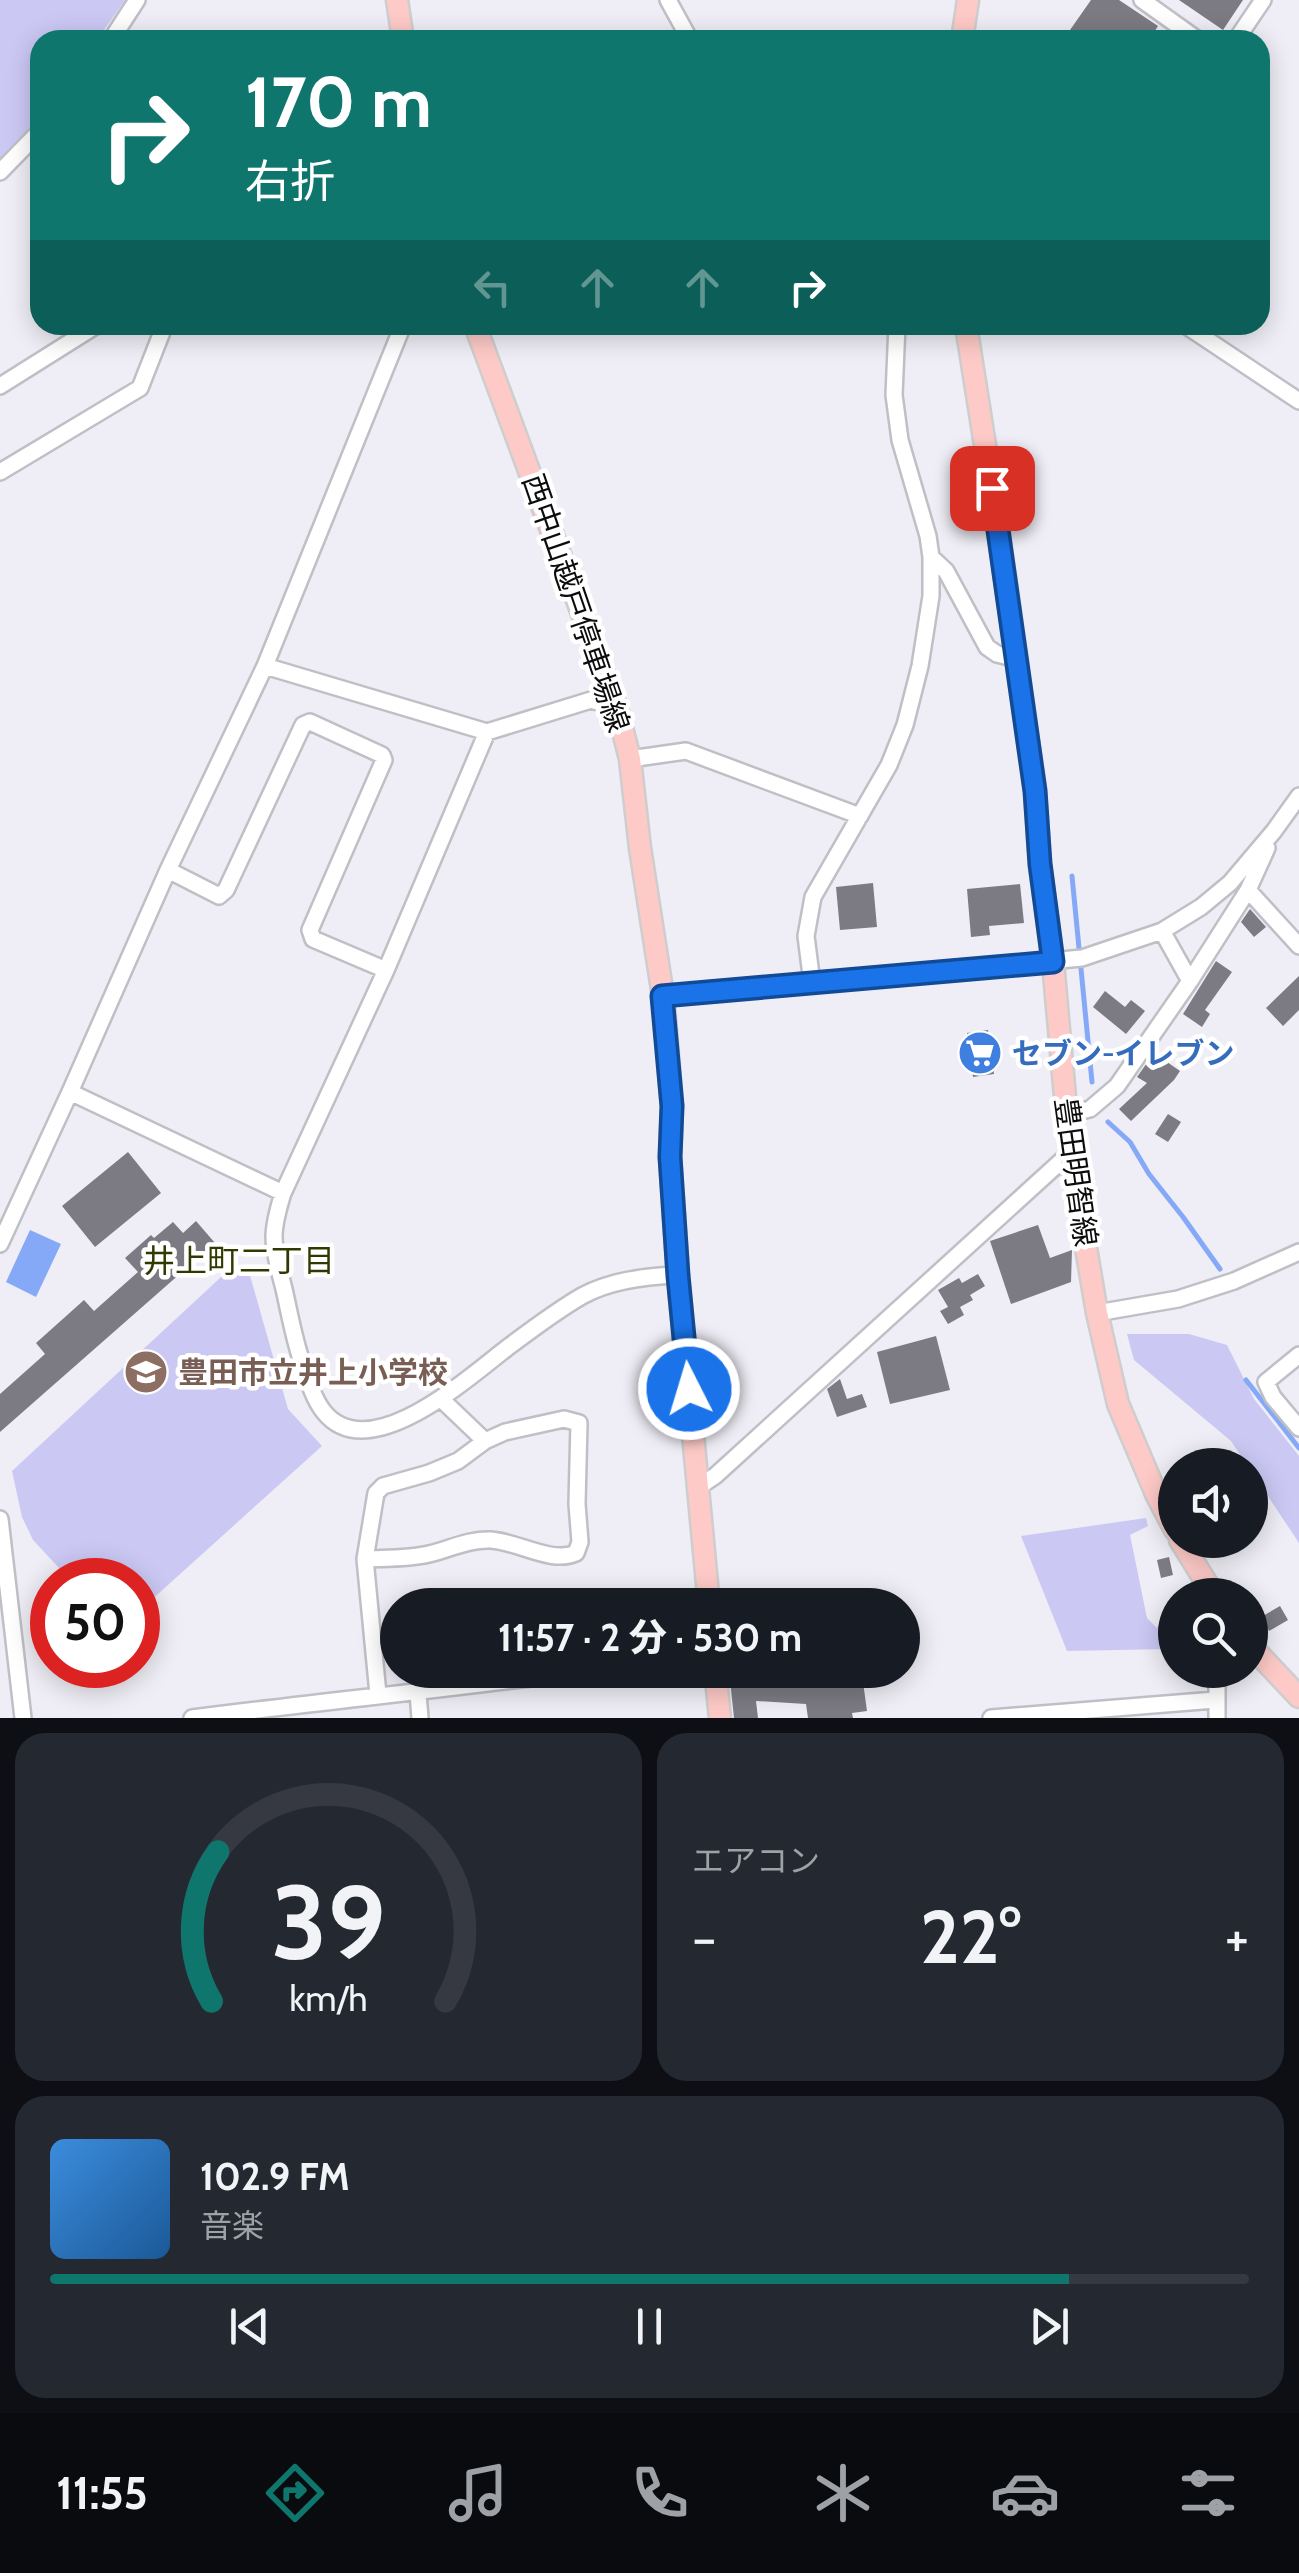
<!DOCTYPE html>
<html lang="ja">
<meta charset="utf-8">
<style>
body{margin:0;font-family:Cabin,"Noto Sans JP",sans-serif;background:#242831;color:#f1f3f6;height:100vh;display:flex;flex-direction:column;font-size:38px;white-space:nowrap}
*{box-sizing:border-box;margin:0}
p{font-size:32px;color:#9ea1a6}
.icon{flex:none;width:55px;height:55px;fill:none;stroke:currentColor;stroke-width:2;stroke-linecap:round;stroke-linejoin:round}
.map{position:relative;height:1718px;overflow:hidden}
.panel{display:flex;flex-direction:column;gap:15px;padding:15px;background:#0d0f14;flex:1}
.panel>*{flex:none}
.top-card{position:absolute;left:30px;top:30px;width:1240px;height:305px;border-radius:30px;box-shadow:0 5px 25px #0003;background:#0f766e;color:#fff;overflow:hidden}
.controls{position:absolute;left:1158px;top:1448px;display:grid;gap:20px}
.controls a{display:grid;place-items:center;width:110px;height:110px;border-radius:50%;background:#171b24;box-shadow:0 5px 25px #0003;font-size:50px}
.speed{position:absolute;left:30px;top:1558px;display:flex;gap:20px;font-size:50px;font-weight:700;text-align:center}
.speed>*{display:grid;place-content:center;width:130px;height:130px;border-radius:50%;background:#171b24;box-shadow:0 5px 25px #0003;line-height:1}
.speed .limit{border:15px solid #d22;background:#fff;color:#111}
.pin{position:absolute;display:grid;place-items:center;width:85px;height:85px;color:#fff;margin:-42px;border-radius:20px;box-shadow:0 5px 15px #0006}
.me{position:absolute;width:110px;margin:-55px;rotate:355deg;stroke-linejoin:round;filter:drop-shadow(0 0 8px #0008)}
.turn{display:flex;align-items:center;gap:35px;height:210px;padding:0 50px;font-size:45px}
.turn .icon{width:130px;height:130px;stroke-width:2.5}
.turn b{display:block;font-size:70px;line-height:85px}
.lanes{display:flex;align-items:center;height:95px;padding:0 50px;background:#0003;justify-content:center;gap:50px;direction:ltr}
.lanes .off{opacity:.35}
.big{font-size:75px;font-weight:800;line-height:1.1}
.panel .card{flex:1;display:flex;flex-direction:column;justify-content:center;gap:15px;min-width:0;padding:0 35px;border-radius:30px;background:#242831}
.panel .dial{align-items:center;gap:0}
.dial svg{height:260px;overflow:visible;fill:none;stroke:#363941;stroke-width:7;stroke-linecap:round;text-anchor:middle}
.dial text{fill:#f1f3f6;stroke:none}
.song{display:flex;align-items:center;gap:30px}
.cover{width:120px;height:120px;border-radius:15px;background:linear-gradient(135deg,hsl(210 70% 55%),hsl(210 70% 35%))}
.played{height:10px;border-radius:5px;background:linear-gradient(90deg,#0f766e 85%,#363941 85%)}
.keys{display:flex;justify-content:space-around;direction:ltr}
.heat{display:flex;justify-content:space-between;align-items:center;font-size:55px;direction:ltr}
.panel .tiles{flex:1;display:grid;gap:15px;grid-template-columns:1fr 1fr}
.card:last-child{grid-column:span 2}
.trip{position:absolute;left:380px;top:1588px;width:540px;height:100px;border-radius:50px;background:#171b24;box-shadow:0 5px 25px #0003;font-weight:800;line-height:100px;text-align:center}
.menu{display:flex;height:160px;justify-content:space-around;align-items:center;background:#090b0e;color:#9ea1a6}
.menu .icon{width:70px;height:70px}
.menu .on{color:#0f766e}
.menu b{font-size:45px;color:#f1f3f6}
.map>svg:first-child{display:block}
.green{fill:#cbc8f4}
.water{fill:#85a9f7}
.lines{fill:none;stroke-linecap:round;stroke-linejoin:round}
.stream{stroke:#85a9f7;stroke-width:5}
.building{fill:#7c7b83}
.minor-casing{stroke:#bfbfc6;stroke-width:20}
.major-casing{stroke:#cececf;stroke-width:25}
.minor{stroke:#fff;stroke-width:15}
.major{stroke:#fecac7;stroke-width:20}
.route-casing{stroke:#114b97;stroke-width:25}
.route{stroke:#1a73e8;stroke-width:18}
.labels{text-anchor:middle;dominant-baseline:central;stroke-width:9;stroke-linejoin:round;paint-order:stroke}
.street-label{font-size:30px;fill:#0c0c0e;stroke:#fff}
.shop-label{font-size:30px;font-weight:bold;fill:#366cbe;stroke:#fff;text-anchor:start}
.education-label{font-size:30px;font-weight:bold;fill:#785e54;stroke:#fff;text-anchor:start}
.neighbourhood-label{font-size:32px;fill:#303a00;stroke:#fff}
</style>
<div class="map">
<svg width="1299" height="1718" viewBox="0 0 1299 1718">
<rect width="100%" height="100%" fill="#efeef6"/>
<!-- green -->
<path class="green" d="M0,0H125L97,40H40V119L0,162Z
M234,1265H247L288,1409L322,1446L138,1612V1580H75L59,1568L33,1540L22,1517L12,1471Z
M1127,1334H1189L1227,1345L1254,1399L1299,1456V1543L1250,1469V1465H1247L1231,1441L1134,1360Z
M1146,1518L1148,1526L1130,1535L1147,1618L1157,1628L1168,1600L1175,1602V1642L1169,1649L1067,1651L1021,1536Z"/>
<!-- water -->
<path class="water" d="M30,1230L61,1244L36,1297L6,1282Z"/>
<g class="lines">
<!-- stream -->
<path class="stream" d="M1072,876L1092,1082
M1108,1122L1130,1142L1149,1174L1183,1217L1220,1269
M1246,1380L1299,1448"/>
</g>
<!-- building -->
<path class="building" d="M1091,0H1119L1158,26L1149,40H1063Z
M1179,0H1243L1223,30Z
M873,883L877,927L840,930L836,887Z
M1020,884L1024,923L989,926L990,935L971,937L967,889Z
M1250,909L1266,927L1254,937L1241,922Z
M1216,961L1232,972L1205,1010L1210,1014L1202,1027L1183,1014Z
M1299,976V1010L1283,1026L1266,1008Z
M1105,991L1125,1007L1131,1000L1145,1011L1126,1034L1093,1007Z
M988,1030L994,1074L973,1077L967,1033Z
M1154,1053L1180,1071L1174,1080L1131,1121L1119,1109L1147,1083L1137,1077Z
M1168,1114L1181,1122L1168,1142L1155,1134Z
M128,1152L161,1193L95,1247L62,1206Z
M196,1221L215,1243L0,1432V1394L45,1354L36,1343L84,1300L94,1311L138,1272L125,1258L151,1235L154,1238L173,1222L183,1233Z
M1038,1225L1050,1258L1072,1250L1071,1282L1011,1304L990,1241Z
M978,1274L985,1286L970,1295L973,1300L960,1307L964,1315L948,1324L940,1311L948,1307L938,1290L959,1278L962,1283Z
M936,1336L950,1390L890,1404L877,1352Z
M840,1379L847,1399L862,1394L867,1407L837,1417L827,1389Z
M1218,1450L1228,1465H1197Z
M1169,1557L1173,1575L1161,1578L1157,1560Z
M1280,1606L1288,1620L1269,1631L1261,1617Z
M753,1677L863,1682L867,1711L852,1713L853,1718H808L806,1704L756,1701L758,1718H734L730,1680Z"/>
<g class="lines">
<defs>
<path id="minor" d="M668,0L690,40
M1142,0L1198,40
M111,40L137,0
M1236,40L1263,0
M0,172L40,131
M1185,325L1299,401
M0,386L97,325
M0,472L140,388L162,332L159,325
M931,557L946,571L987,647L997,654L1017,659
M265,666L487,732L591,700L617,708
M487,732L386,970L283,1193C279,1206 274,1222 274,1237C274,1254 280,1273 284,1289C289,1311 293,1334 300,1356C306,1373 312,1397 324,1412C369,1468 469,1377 507,1348C531,1330 556,1311 582,1296C609,1281 647,1276 678,1275
M630,759L686,751L860,816
M168,870L219,896L226,890L303,725L310,722L382,755L384,760L310,930L313,939L386,970
M1248,890L1299,946
M1162,931L1190,981
M812,983L806,936L813,897L889,765L905,725L920,666L931,596V557L928,536L900,440L894,395L897,325
M663,996L1082,958L1162,931L1201,907L1230,883L1274,831L1299,796
M70,1092L283,1193
M1067,1114L1090,1109L1117,1086L1190,981L1248,890L1267,848
M0,1244L70,1092L168,870L265,666L403,325
M1097,1313L1178,1299L1234,1281L1299,1252
M1299,1355L1266,1382L1273,1397L1299,1428
M441,1399L485,1441
M697,1488L715,1476L1070,1153
M0,1519L23,1718
M365,1559L376,1493L383,1486L429,1473L458,1461L485,1441L505,1432L564,1419L579,1423L577,1504L580,1542L576,1553C551,1564 519,1542 491,1540C469,1539 450,1549 429,1554C408,1559 386,1558 365,1559L378,1694
M418,1693L420,1718
M192,1718C326,1701 459,1688 592,1670
M991,1718L1215,1700
M1217,1718V1670"/>
<path id="major" d="M397,0L403,40
M962,40L968,0
M475,325L617,708L630,759L640,848L663,996L672,1106L670,1157L678,1275L709,1605
M966,325L997,521L1035,791L1040,865L1053,962L1070,1153L1097,1313L1118,1404L1157,1496L1175,1530
M1180,1540L1214,1595
M1250,1645L1299,1697
M715,1670L720,1718"/>
</defs>
<!-- minor casing -->
<use href="#minor" class="minor-casing"/>
<!-- major casing -->
<use href="#major" class="major-casing"/>
<!-- minor -->
<use href="#minor" class="minor"/>
<!-- major -->
<use href="#major" class="major"/>
</g>
<g class="lines">
<defs>
<path id="route" d="M689,1389L678,1276L670,1157L672,1106L662,996L1053,962L1040,864L1035,791L992,488"/>
</defs>
<!-- route casing -->
<use href="#route" class="route-casing"/>
<!-- route -->
<use href="#route" class="route"/>
</g>
<!-- icons -->
<defs>
<symbol id="supermarket-disc" viewBox="-11 -11 22 22"><circle r="9.5" fill="#3f7fe0" stroke="#fff"/><path d="M-6-5.5h2.5l.6 2H6L4.5 2H-2.5L-4.4-4H-6ZM-1.5 3.2a1.3 1.3 0 1 0 .1 0ZM3 3.2a1.3 1.3 0 1 0 .1 0Z" fill="#fff"/></symbol>
<symbol id="school-disc" viewBox="-11 -11 22 22"><circle r="9.5" fill="#8d6e63" stroke="#fff"/><path d="M0-5L7-2L0 1L-7-2ZM-4 1L0 2.5L4 1V4Q0 6-4 4Z" fill="#fff"/></symbol>
</defs>
<g fill-rule="evenodd">
<use href="#supermarket-disc" x="955" y="1028" width="50" height="50"/>
<use href="#school-disc" x="121" y="1347" width="50" height="50"/>
</g>
<g class="labels">
<!-- street labels -->
<g class="street-label">
<text transform="translate(576 603) rotate(71)">西中山越戸停車場線</text>
<text transform="translate(1076 1172) rotate(82)">豊田明智線</text>
</g>
<!-- shop labels -->
<g class="shop-label">
<text x="1012" y="1053">セブン-イレブン</text>
</g>
<!-- education labels -->
<g class="education-label">
<text x="178" y="1372">豊田市立井上小学校</text>
</g>
<!-- neighbourhood labels -->
<g class="neighbourhood-label">
<text x="239" y="1260">井上町二丁目</text>
</g>
</g>
</svg>
<div class="controls">
<a><svg class="icon" aria-label="sound" viewBox="0 0 24 24"><path d="M4 9h4l5-4v14l-5-4H4zM17 9q2 3 0 6"/></svg></a>
<a><svg class="icon" aria-label="search" viewBox="0 0 24 24"><circle cx="10" cy="10" r="6"/><path d="M15 15l6 6"/></svg></a>
</div>
<div class="speed"><div class="limit">50</div></div>
<div class="pin" style="left:992px;top:488px;background:#d93025"><svg class="icon" aria-label="arrive" viewBox="0 0 24 24"><path d="M6 21V4h12l-3 4 3 4H6"/></svg></div>
<svg class="me" style="left:689px;top:1389px" viewBox="-20 -20 40 40"><circle r="17" fill="#1a73e8" stroke="#fff" stroke-width="3"/><path d="M0-11L8 9 0 5-8 9z" fill="#fff"/></svg>
<div class="trip">11:57 · 2 分 · 530 m</div>
<div class="top-card">
<div class="turn"><svg class="icon" aria-label="right" viewBox="0 0 24 24"><path d="M7 20v-9h11M14 6l5 5-5 5"/></svg><div><b>170 m</b>右折</div></div>
<div class="lanes"><svg class="icon off" aria-label="left" viewBox="0 0 24 24"><path d="M17 20v-9H6M10 6l-5 5 5 5"/></svg><svg class="icon off" aria-label="ahead" viewBox="0 0 24 24"><path d="M12 20V5M6 11l6-6 6 6"/></svg><svg class="icon off" aria-label="ahead" viewBox="0 0 24 24"><path d="M12 20V5M6 11l6-6 6 6"/></svg><svg class="icon" aria-label="right" viewBox="0 0 24 24"><path d="M7 20v-9h11M14 6l5 5-5 5"/></svg></div>
</div>
</div>
<section class="panel">
<div class="tiles">
<div class="card dial"><svg viewBox="0 0 100 80">
<path d="M14 69A42 42 0 1 1 86 69"/>
<path d="M14 69A42 42 0 0 1 16 23" stroke="#0f766e"/>
<text x="50" y="56" font-size="32" font-weight="700">39</text>
<text x="50" y="72" font-size="11">km/h</text>
</svg></div>
<div class="card"><p>エアコン</p>
<div class="heat"><a>−</a><b class="big">22°</b><a>+</a></div>
</div>
<div class="card">
<div class="song"><i class="cover"></i><div><b>102.9 FM</b><p>音楽</p></div></div>
<div class="played"></div>
<div class="keys"><svg class="icon" aria-label="previous" viewBox="0 0 24 24"><path d="M18 5L8 12l10 7zM5 5v14"/></svg><svg class="icon" aria-label="pause" viewBox="0 0 24 24"><path d="M8 5v14M16 5v14"/></svg><svg class="icon" aria-label="next" viewBox="0 0 24 24"><path d="M6 5l10 7-10 7zM19 5v14"/></svg></div>
</div>
</div>
</section>
<nav class="menu">
<b>11:55</b>
<svg class="icon on" aria-label="directions" viewBox="0 0 24 24"><path d="M12 3l9 9-9 9-9-9zM9 14v-3h6M13 9l2 2-2 2"/></svg>
<svg class="icon" aria-label="music" viewBox="0 0 24 24"><path d="M9 18V5l10-2v13"/><circle cx="6" cy="18" r="3"/><circle cx="16" cy="16" r="3"/></svg>
<svg class="icon" aria-label="phone" viewBox="0 0 24 24"><path d="M5 4h4l2 5-3 2q2 4 5 5l2-3 5 2v4C11 20 4 13 5 4z"/></svg>
<svg class="icon" aria-label="climate" viewBox="0 0 24 24"><path d="M12 3v18M4 7l16 10M4 17L20 7"/></svg>
<svg class="icon" aria-label="car" viewBox="0 0 24 24"><path d="M5 17H2v-5l4-1 3-4h7l3 4 3 1v5h-3M9 17h6M6 11h13"/><circle cx="7" cy="17" r="2"/><circle cx="17" cy="17" r="2"/></svg>
<svg class="icon" aria-label="filters" viewBox="0 0 24 24"><path d="M4 7h16M4 17h16"/><circle cx="9" cy="7" r="2"/><circle cx="15" cy="17" r="2"/></svg>
</nav>
